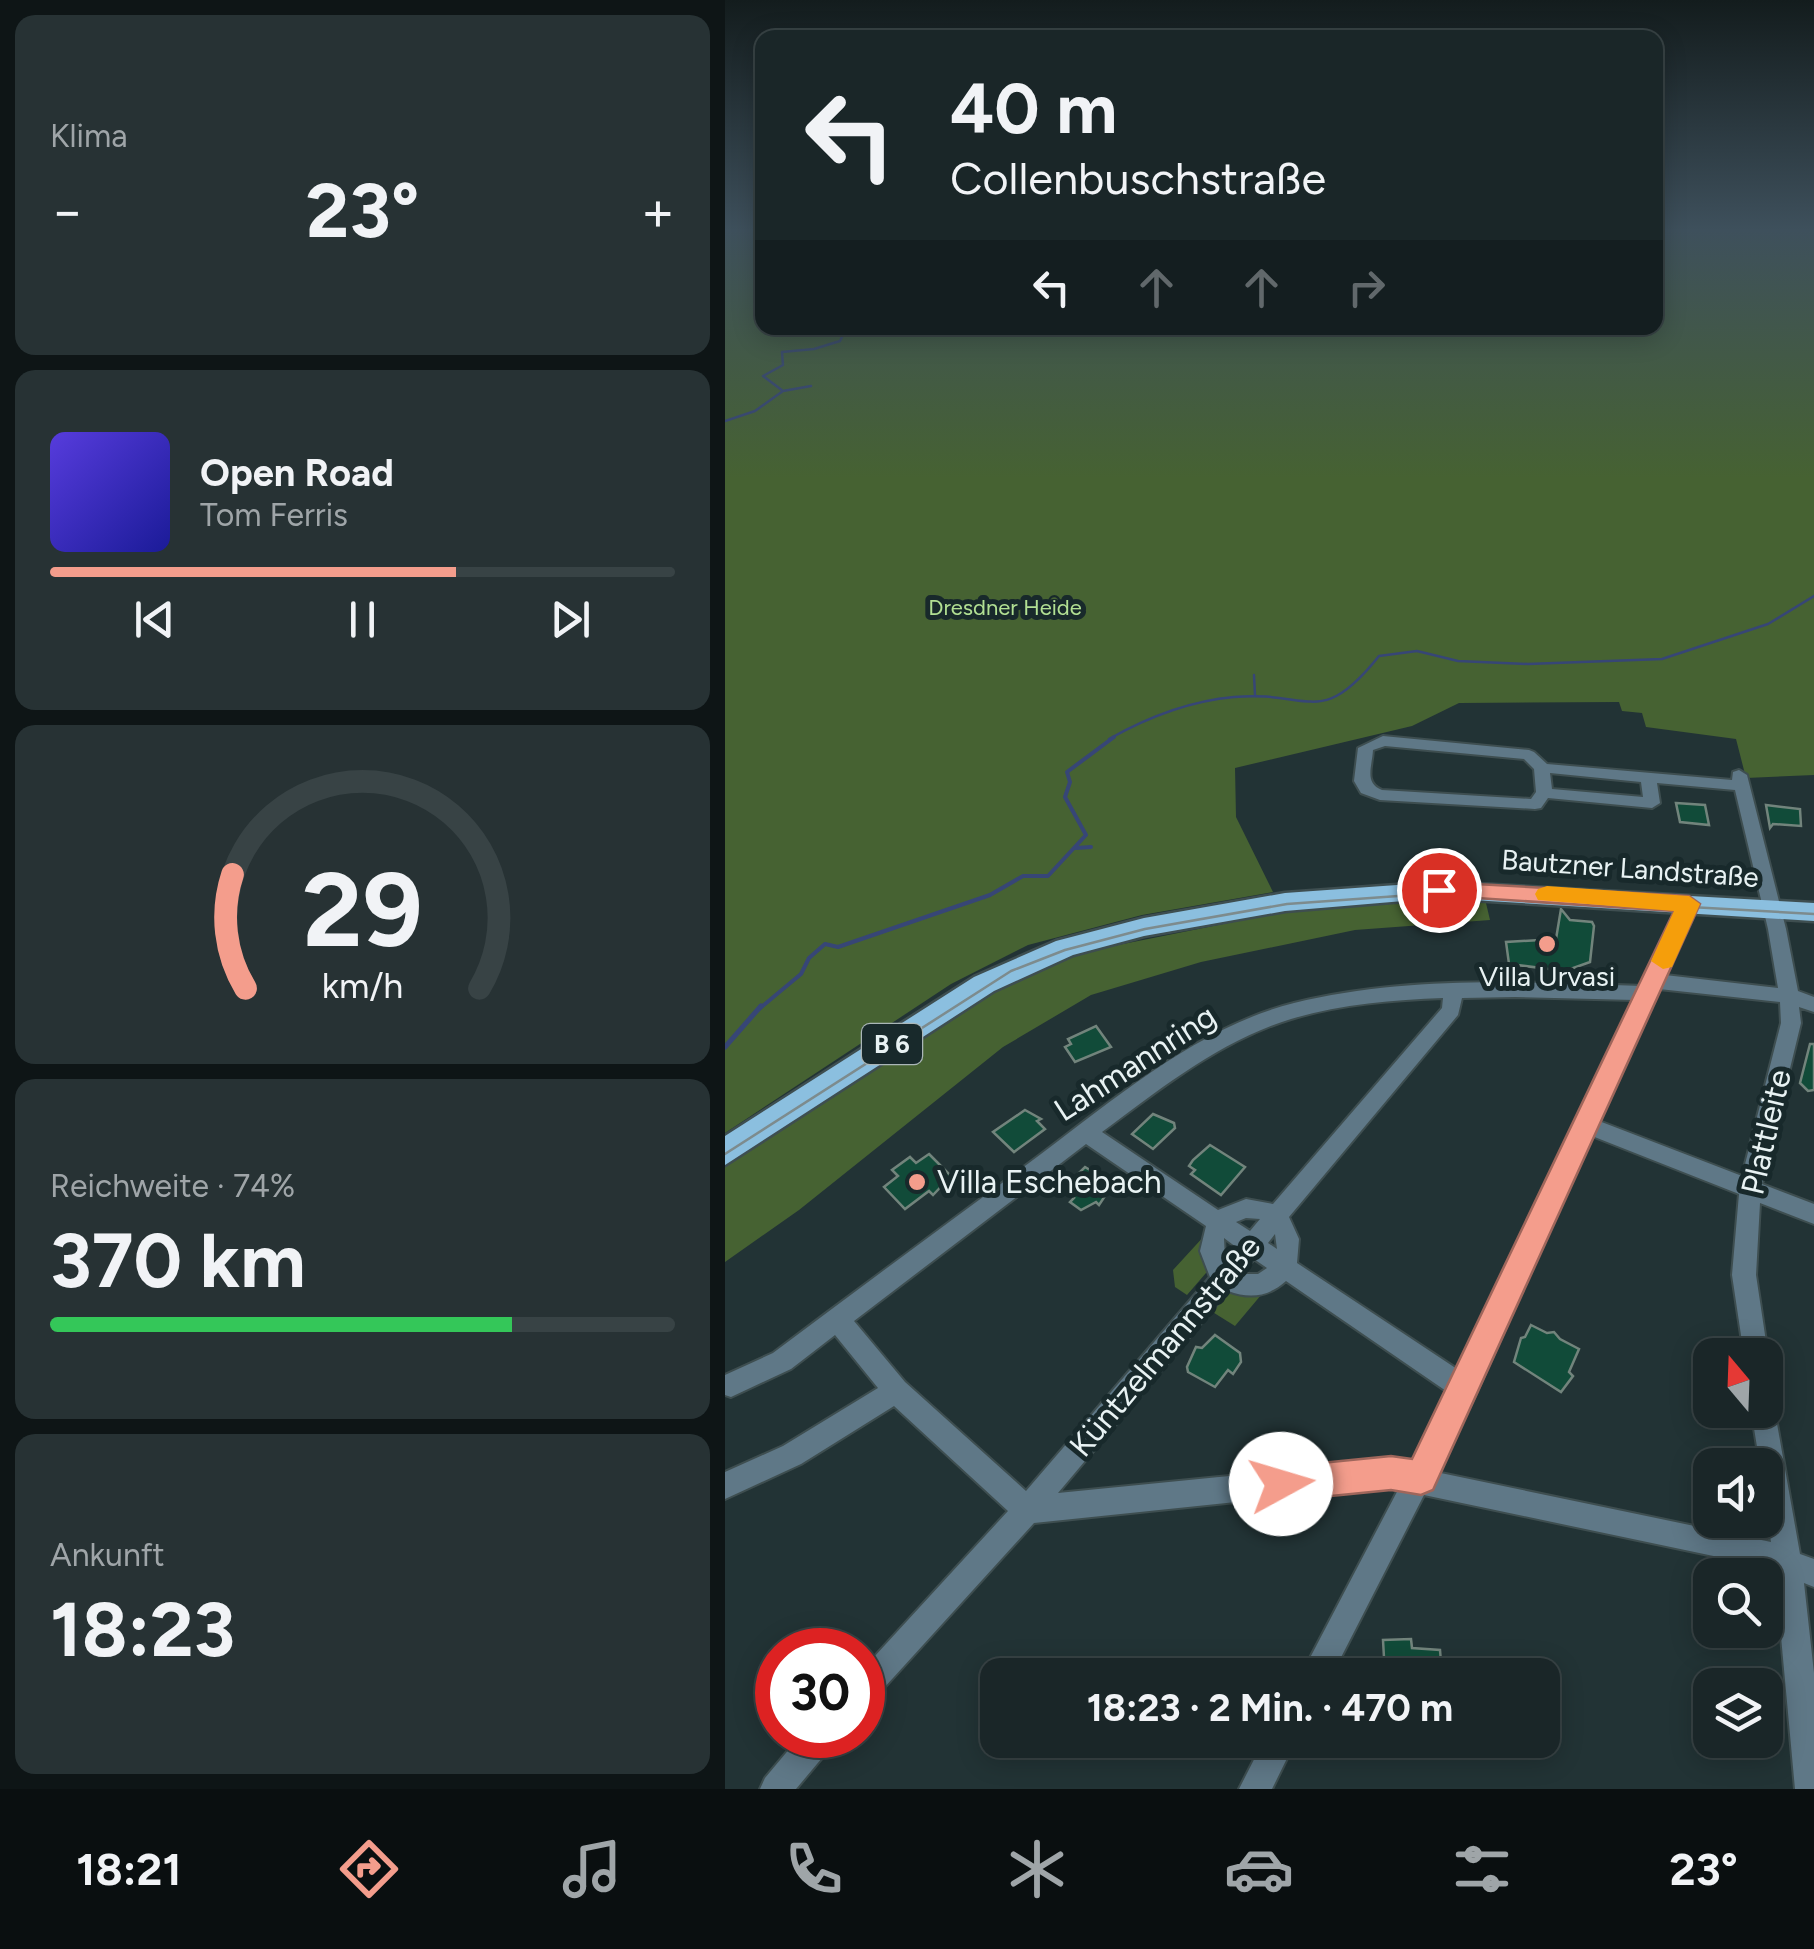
<!DOCTYPE html>
<html lang="de">
<meta charset="utf-8">
<style>
body{margin:0;font-family:Figtree,sans-serif;background:#273234;color:#f1f3f6;height:100vh;display:flex;flex-direction:column;font-size:38px;white-space:nowrap}
*{box-sizing:border-box;margin:0}
p{font-size:32px;color:#9fa5a8}
.icon{flex:none;width:55px;height:55px;fill:none;stroke:currentColor;stroke-width:2;stroke-linecap:round;stroke-linejoin:round}
.map{position:relative;flex:1;overflow:hidden}
.side{display:flex;flex-direction:column;gap:15px;padding:15px;background:#0e1516;width:725px}
.side>*{flex:none}
.guide{position:absolute;left:30px;top:30px;width:908px;height:305px;border-radius:20px;box-shadow:0 5px 25px #0003,0 0 0 2px #384345;background:#1a2628;color:#f1f3f6;overflow:hidden}
.needle{width:65px;rotate:341deg}
.buttons{position:absolute;left:968px;top:1338px;display:grid;gap:20px}
.buttons a{display:grid;place-items:center;width:90px;height:90px;border-radius:20px;background:#1a2628;box-shadow:0 5px 25px #0003,0 0 0 2px #384345;font-size:50px}
.speed{position:absolute;left:30px;top:1628px;display:flex;gap:20px;font-size:50px;font-weight:700;text-align:center}
.speed>*{display:grid;place-content:center;width:130px;height:130px;border-radius:50%;background:#1a2628;box-shadow:0 5px 25px #0003,0 0 0 2px #384345;line-height:1}
.speed .limit{border:15px solid #d22;background:#fff;color:#111}
.pin{position:absolute;display:grid;place-items:center;width:85px;height:85px;color:#fff;margin:-42px;border:5px solid #fff;border-radius:50%;box-shadow:0 2px 10px #0007}
.me{position:absolute;width:110px;margin:-55px;rotate:84deg;stroke-linejoin:round;filter:drop-shadow(0 0 8px #0008)}
.turn{display:flex;align-items:center;gap:35px;height:210px;padding:0 30px;font-size:45px}
.turn .icon{width:130px;height:130px;stroke-width:2.5}
.turn b{display:block;font-size:70px;line-height:85px}
.lanes{display:flex;align-items:center;height:95px;padding:0 30px;background:#0003;justify-content:center;gap:50px;direction:ltr}
.lanes .off{opacity:.35}
.big{font-size:75px;font-weight:700;line-height:1.1}
.side .widget{flex:1;display:flex;flex-direction:column;justify-content:center;gap:15px;min-width:0;padding:0 35px;border-radius:20px;background:#273234}
.side .dial{align-items:center;gap:0}
.dial svg{height:260px;overflow:visible;fill:none;stroke:#384345;stroke-width:7;stroke-linecap:round;text-anchor:middle}
.dial text{fill:#f1f3f6;stroke:none}
.song{display:flex;align-items:center;gap:30px}
.cover{width:120px;height:120px;border-radius:15px;background:linear-gradient(135deg,hsl(250 70% 55%),hsl(240 70% 35%))}
.played{height:10px;border-radius:5px;background:linear-gradient(90deg,#f49d8c 65%,#384345 65%)}
.keys{display:flex;justify-content:space-around;direction:ltr}
.heat{display:flex;justify-content:space-between;align-items:center;font-size:55px;direction:ltr}
.charge{height:15px;border-radius:8px;background:linear-gradient(90deg,#34c759 74%,#384345 0)}
.trip{position:absolute;left:255px;top:1658px;width:580px;height:100px;border-radius:20px;background:#1a2628;box-shadow:0 5px 25px #0003,0 0 0 2px #384345;font-weight:700;line-height:100px;text-align:center}
.tabs{display:flex;height:160px;justify-content:space-around;align-items:center;background:#0a0f10;color:#9fa5a8}
.tabs .icon{width:70px;height:70px}
.tabs .active{color:#f49d8c}
.tabs b{font-size:45px;color:#f1f3f6}
main{display:flex;flex:1;min-height:0}
.map>svg:first-child{display:block}
.green{fill:#466232}
.lines{fill:none;stroke-linecap:round;stroke-linejoin:round}
.stream-far2{stroke:#374676;stroke-width:2.5}
.stream-far1{stroke:#374676;stroke-width:4}
.stream{stroke:#374676;stroke-width:5}
.building{fill:#114b39;stroke:#72847c;stroke-width:2.5}
.minor-casing{stroke:#3e4e50;stroke-width:4}
.primary-casing{stroke:#3e4e50;stroke-width:5}
.minor{fill:#5f7887;fill-rule:evenodd}
.primary{fill:#8bbfdf;fill-rule:evenodd}
.tram{stroke:#7d8b8d;stroke-width:2.5}
.route{fill:#f49d8c;stroke:#9f665b;stroke-width:2.5}
.slow{fill:#f59e0b}
.poi-dot{fill:#f49d8c;stroke:#18292b;stroke-width:4}
.labels{text-anchor:middle;dominant-baseline:central;stroke-width:10;stroke-linejoin:round;paint-order:stroke}
.far-park-label{font-size:22px;fill:#b2e093;stroke:#18292b}
.shield{fill:#18292b;stroke:#aab6b7;stroke-width:2.5}
.shield-label{font-size:25px;font-weight:bold;fill:#e8f2f3}
.street-label{font-size:28px;fill:#e8f2f3;stroke:#18292b}
.poi-label{font-size:28px;fill:#e8f2f3;stroke:#18292b}
.near-street-label{font-size:32px;fill:#e8f2f3;stroke:#18292b}
.near-poi-label{font-size:32px;fill:#e8f2f3;stroke:#18292b;text-anchor:start}
</style>
<main>
<section class="side">
<div class="widget"><p>Klima</p>
<div class="heat"><a>−</a><b class="big">23°</b><a>+</a></div>
</div>
<div class="widget">
<div class="song"><i class="cover"></i><div><b>Open Road</b><p>Tom Ferris</p></div></div>
<div class="played"></div>
<div class="keys"><svg class="icon" aria-label="previous" viewBox="0 0 24 24"><path d="M18 5L8 12l10 7zM5 5v14"/></svg><svg class="icon" aria-label="pause" viewBox="0 0 24 24"><path d="M8 5v14M16 5v14"/></svg><svg class="icon" aria-label="next" viewBox="0 0 24 24"><path d="M6 5l10 7-10 7zM19 5v14"/></svg></div>
</div>
<div class="widget dial"><svg viewBox="0 0 100 80">
<path d="M14 69A42 42 0 1 1 86 69"/>
<path d="M14 69A42 42 0 0 1 10 34" stroke="#f49d8c"/>
<text x="50" y="56" font-size="32" font-weight="700">29</text>
<text x="50" y="72" font-size="11">km/h</text>
</svg></div>
<div class="widget"><p>Reichweite · 74%</p><b class="big">370 km</b><div class="charge"></div></div>
<div class="widget"><p>Ankunft</p><b class="big">18:23</b></div>
</section>
<div class="map">
<svg width="1089" height="1789" viewBox="0 0 1089 1789">
<rect width="100%" height="100%" fill="#223335"/>
<!-- green -->
<path class="green" d="M0,229H37L38,328H930V229H1089V775L1021,778L1011,739L921,727L917,713L897,711L894,702L734,703L687,726L510,768L511,817L548,892L417,915L303,945L226,984L0,1133Z
M760,899L765,920L630,930L476,962L366,995L278,1047L74,1210L0,1262V1165L266,993L323,965L368,950L563,911L677,901Z
M481,1234L487,1266L462,1295L450,1287L448,1270Z
M547,1282L510,1326L486,1311L508,1284Z"/>
<g class="lines">
<!-- stream-far2 -->
<path class="stream-far2" d="M58,391L86,386
M0,421L30,411L58,391L38,376L58,365L57,352L89,349L115,341L120,331L130,328
M529,675L530,695
M384,739C423,717 464,701 509,697C585,690 595,730 654,656L692,651L733,661L803,664L937,659L1043,624L1089,596"/>
<!-- stream-far1 -->
<path class="stream-far1" d="M351,848L366,847
M34,1009L76,974L84,958L100,944L113,947L265,895L298,876H323L361,835L340,797L345,782L342,772L389,737"/>
<!-- stream -->
<path class="stream" d="M0,1047L36,1006"/>
</g>
<!-- building -->
<path class="building" d="M951,803L980,805L984,825L955,822Z
M1041,805L1075,809L1076,826L1048,824L1045,828Z
M836,909L845,920L867,922L869,926L865,962L840,971L784,964L781,942L831,939Z
M371,1026L386,1047L350,1062L340,1047L346,1044L343,1039Z
M1085,1044H1089V1090L1083,1091L1075,1083Z
M300,1110L316,1119L312,1121L320,1129L289,1152L268,1132Z
M428,1114L449,1123L450,1128L428,1149L407,1134Z
M485,1145L520,1167L496,1195L466,1174L470,1170L464,1166L468,1160Z
M204,1154L226,1176L208,1195L204,1191L180,1209L159,1187L173,1176L167,1170L185,1157L191,1163Z
M360,1167L388,1184L374,1205L371,1202L356,1210L345,1202L349,1198L345,1195L358,1182L351,1176Z
M806,1325L822,1333L829,1332L835,1339L854,1349L844,1372L848,1376L836,1392L789,1362L796,1338L800,1337Z
M490,1335L515,1353L516,1362L508,1374L503,1370L490,1387L463,1372L462,1367L471,1347L477,1348Z
M686,1639L687,1648L715,1650L717,1675H660L658,1640Z"/>
<g class="lines">
<defs>
<path id="minor" d="M658,736L804,750L809,752L822,764L1007,780L1008,772L1014,770L1022,775L1061,929L1073,991L1089,997V1012L1074,1007L1076,1023L1037,1184L1089,1204V1224L1035,1203L1031,1275L1043,1355L1040,1363V1355H1019L1007,1275L1014,1194L867,1136L749,1398L711,1472L1046,1542L1040,1501V1465H1035L1026,1410H1040V1398L1048,1401L1075,1554L1089,1559V1587L1079,1583L1089,1673V1789H1070L1050,1571L1036,1566L699,1495L607,1675H576L674,1488L666,1486L309,1523L148,1700L138,1705V1669L283,1511L169,1406L76,1464L0,1499V1472L58,1446L153,1388L110,1335L66,1369L6,1397L0,1395V1375L48,1353C133,1289 219,1226 304,1163C385,1103 470,1028 569,1003C682,975 802,982 917,986L955,904L964,898L973,904L940,975L1053,988L1043,929L1010,790L932,783L935,803L927,808L823,798L816,808L810,809L655,800L636,793L629,781L633,748ZM660,746L799,759L809,769L811,792L806,799L657,790C639,783 647,767 648,750ZM825,773L916,782L918,797L827,789ZM934,989L1055,1002L1056,1023L1017,1176L874,1121ZM790,997L910,1000L735,1371L572,1263L574,1239L564,1217L733,1015L737,998ZM718,998L717,1008L548,1204L521,1199L493,1210L377,1132C435,1089 496,1040 566,1019C615,1004 668,1000 718,998ZM361,1144L481,1226L475,1251L485,1277L301,1491L180,1382L129,1321ZM521,1218L535,1219L525,1231L511,1222ZM550,1234L552,1249L543,1243ZM499,1238L511,1247L500,1259ZM529,1259L542,1268L533,1274H517ZM561,1281L724,1393L686,1465L666,1460L333,1493L503,1291C525,1299 543,1297 561,1281Z
M76,1735H111L107,1746L71,1789H35L40,1778Z
M539,1740H571L547,1789H514Z"/>
<path id="primary" d="M714,882L1089,903V921L714,898L560,911L419,936L348,955L269,991L0,1165V1136L249,977L331,941L419,918L560,893Z"/>
</defs>
<!-- minor casing -->
<use href="#minor" class="minor-casing"/>
<!-- primary casing -->
<use href="#primary" class="primary-casing"/>
<!-- minor -->
<use href="#minor" class="minor"/>
<!-- primary -->
<use href="#primary" class="primary"/>
<!-- tram -->
<path class="tram" d="M0,1154L286,971L340,950L420,929L562,904L715,893L1089,914"/>
</g>
<!-- sky -->
<linearGradient id="sky" x2="0" y2="1"><stop stop-color="#131c1d"/><stop offset="0.48" stop-color="#3e505c"/><stop offset="1" stop-color="#3e505c" stop-opacity="0"/></linearGradient>
<rect width="1089" height="479" fill="url(#sky)"/>
<!-- route -->
<path class="route" d="M714,882L964,896L975,904L708,1490L696,1495L666,1490L556,1501L544,1496L539,1484L544,1472L556,1467L666,1456L687,1459L949,911L706,895L703,890Z"/>
<!-- slow -->
<path class="slow" d="M822,886L964,896L975,904L947,967L938,969L926,961L949,911L813,900L810,894L813,889Z"/>
<!-- markers -->
<g class="poi-dot">
<circle cx="822" cy="944" r="10"/>
<circle cx="192" cy="1182" r="10"/>
</g>
<g class="labels">
<!-- far-park labels -->
<g class="far-park-label">
<text x="280" y="607">Dresdner Heide</text>
</g>
<!-- shield labels -->
<rect class="shield" x="137" y="1024" width="60" height="40" rx="8"/>
<g class="shield-label">
<text x="167" y="1044">B 6</text>
</g>
<!-- street labels -->
<g class="street-label">
<text transform="translate(905 868) rotate(4)">Bautzner Landstraße</text>
</g>
<!-- poi labels -->
<g class="poi-label">
<text x="822" y="976">Villa Urvasi</text>
</g>
<!-- near-street labels -->
<g class="near-street-label">
<text transform="translate(410 1063) rotate(-33)">Lahmannring</text>
<text transform="translate(1041 1132) rotate(-77)">Plattleite</text>
<text transform="translate(440 1346) rotate(-50)">Küntzelmannstraße</text>
</g>
<!-- near-poi labels -->
<g class="near-poi-label">
<text x="212" y="1182">Villa Eschebach</text>
</g>
</g>
</svg>
<div class="buttons">
<a><svg class="needle" viewBox="-14 -14 28 28"><path d="M0-13l5 13h-10z" fill="#e53935"/><path d="M0 13l5-13h-10z" fill="#9fa5a8"/></svg></a>
<a><svg class="icon" aria-label="sound" viewBox="0 0 24 24"><path d="M4 9h4l5-4v14l-5-4H4zM17 9q2 3 0 6"/></svg></a>
<a><svg class="icon" aria-label="search" viewBox="0 0 24 24"><circle cx="10" cy="10" r="6"/><path d="M15 15l6 6"/></svg></a>
<a><svg class="icon" aria-label="layers" viewBox="0 0 24 24"><path d="M12 4l9 5-9 5-9-5zM3 14l9 5 9-5"/></svg></a>
</div>
<div class="speed"><div class="limit">30</div></div>
<div class="pin" style="left:714px;top:890px;background:#d93025"><svg class="icon" aria-label="arrive" viewBox="0 0 24 24"><path d="M6 21V4h12l-3 4 3 4H6"/></svg></div>
<svg class="me" style="left:556px;top:1484px" viewBox="-20 -20 40 40"><circle r="19" fill="#fff"/><path d="M0-13L10 11 0 6-10 11z" fill="#f49d8c"/></svg>
<div class="trip">18:23 · 2 Min. · 470 m</div>
<div class="guide">
<div class="turn"><svg class="icon" aria-label="left" viewBox="0 0 24 24"><path d="M17 20v-9H6M10 6l-5 5 5 5"/></svg><div><b>40 m</b>Collenbuschstraße</div></div>
<div class="lanes"><svg class="icon" aria-label="left" viewBox="0 0 24 24"><path d="M17 20v-9H6M10 6l-5 5 5 5"/></svg><svg class="icon off" aria-label="ahead" viewBox="0 0 24 24"><path d="M12 20V5M6 11l6-6 6 6"/></svg><svg class="icon off" aria-label="ahead" viewBox="0 0 24 24"><path d="M12 20V5M6 11l6-6 6 6"/></svg><svg class="icon off" aria-label="right" viewBox="0 0 24 24"><path d="M7 20v-9h11M14 6l5 5-5 5"/></svg></div>
</div>
</div>
</main>
<nav class="tabs">
<b>18:21</b>
<svg class="icon active" aria-label="directions" viewBox="0 0 24 24"><path d="M12 3l9 9-9 9-9-9zM9 14v-3h6M13 9l2 2-2 2"/></svg>
<svg class="icon" aria-label="music" viewBox="0 0 24 24"><path d="M9 18V5l10-2v13"/><circle cx="6" cy="18" r="3"/><circle cx="16" cy="16" r="3"/></svg>
<svg class="icon" aria-label="phone" viewBox="0 0 24 24"><path d="M5 4h4l2 5-3 2q2 4 5 5l2-3 5 2v4C11 20 4 13 5 4z"/></svg>
<svg class="icon" aria-label="climate" viewBox="0 0 24 24"><path d="M12 3v18M4 7l16 10M4 17L20 7"/></svg>
<svg class="icon" aria-label="car" viewBox="0 0 24 24"><path d="M5 17H2v-5l4-1 3-4h7l3 4 3 1v5h-3M9 17h6M6 11h13"/><circle cx="7" cy="17" r="2"/><circle cx="17" cy="17" r="2"/></svg>
<svg class="icon" aria-label="filters" viewBox="0 0 24 24"><path d="M4 7h16M4 17h16"/><circle cx="9" cy="7" r="2"/><circle cx="15" cy="17" r="2"/></svg>
<b>23°</b>
</nav>
